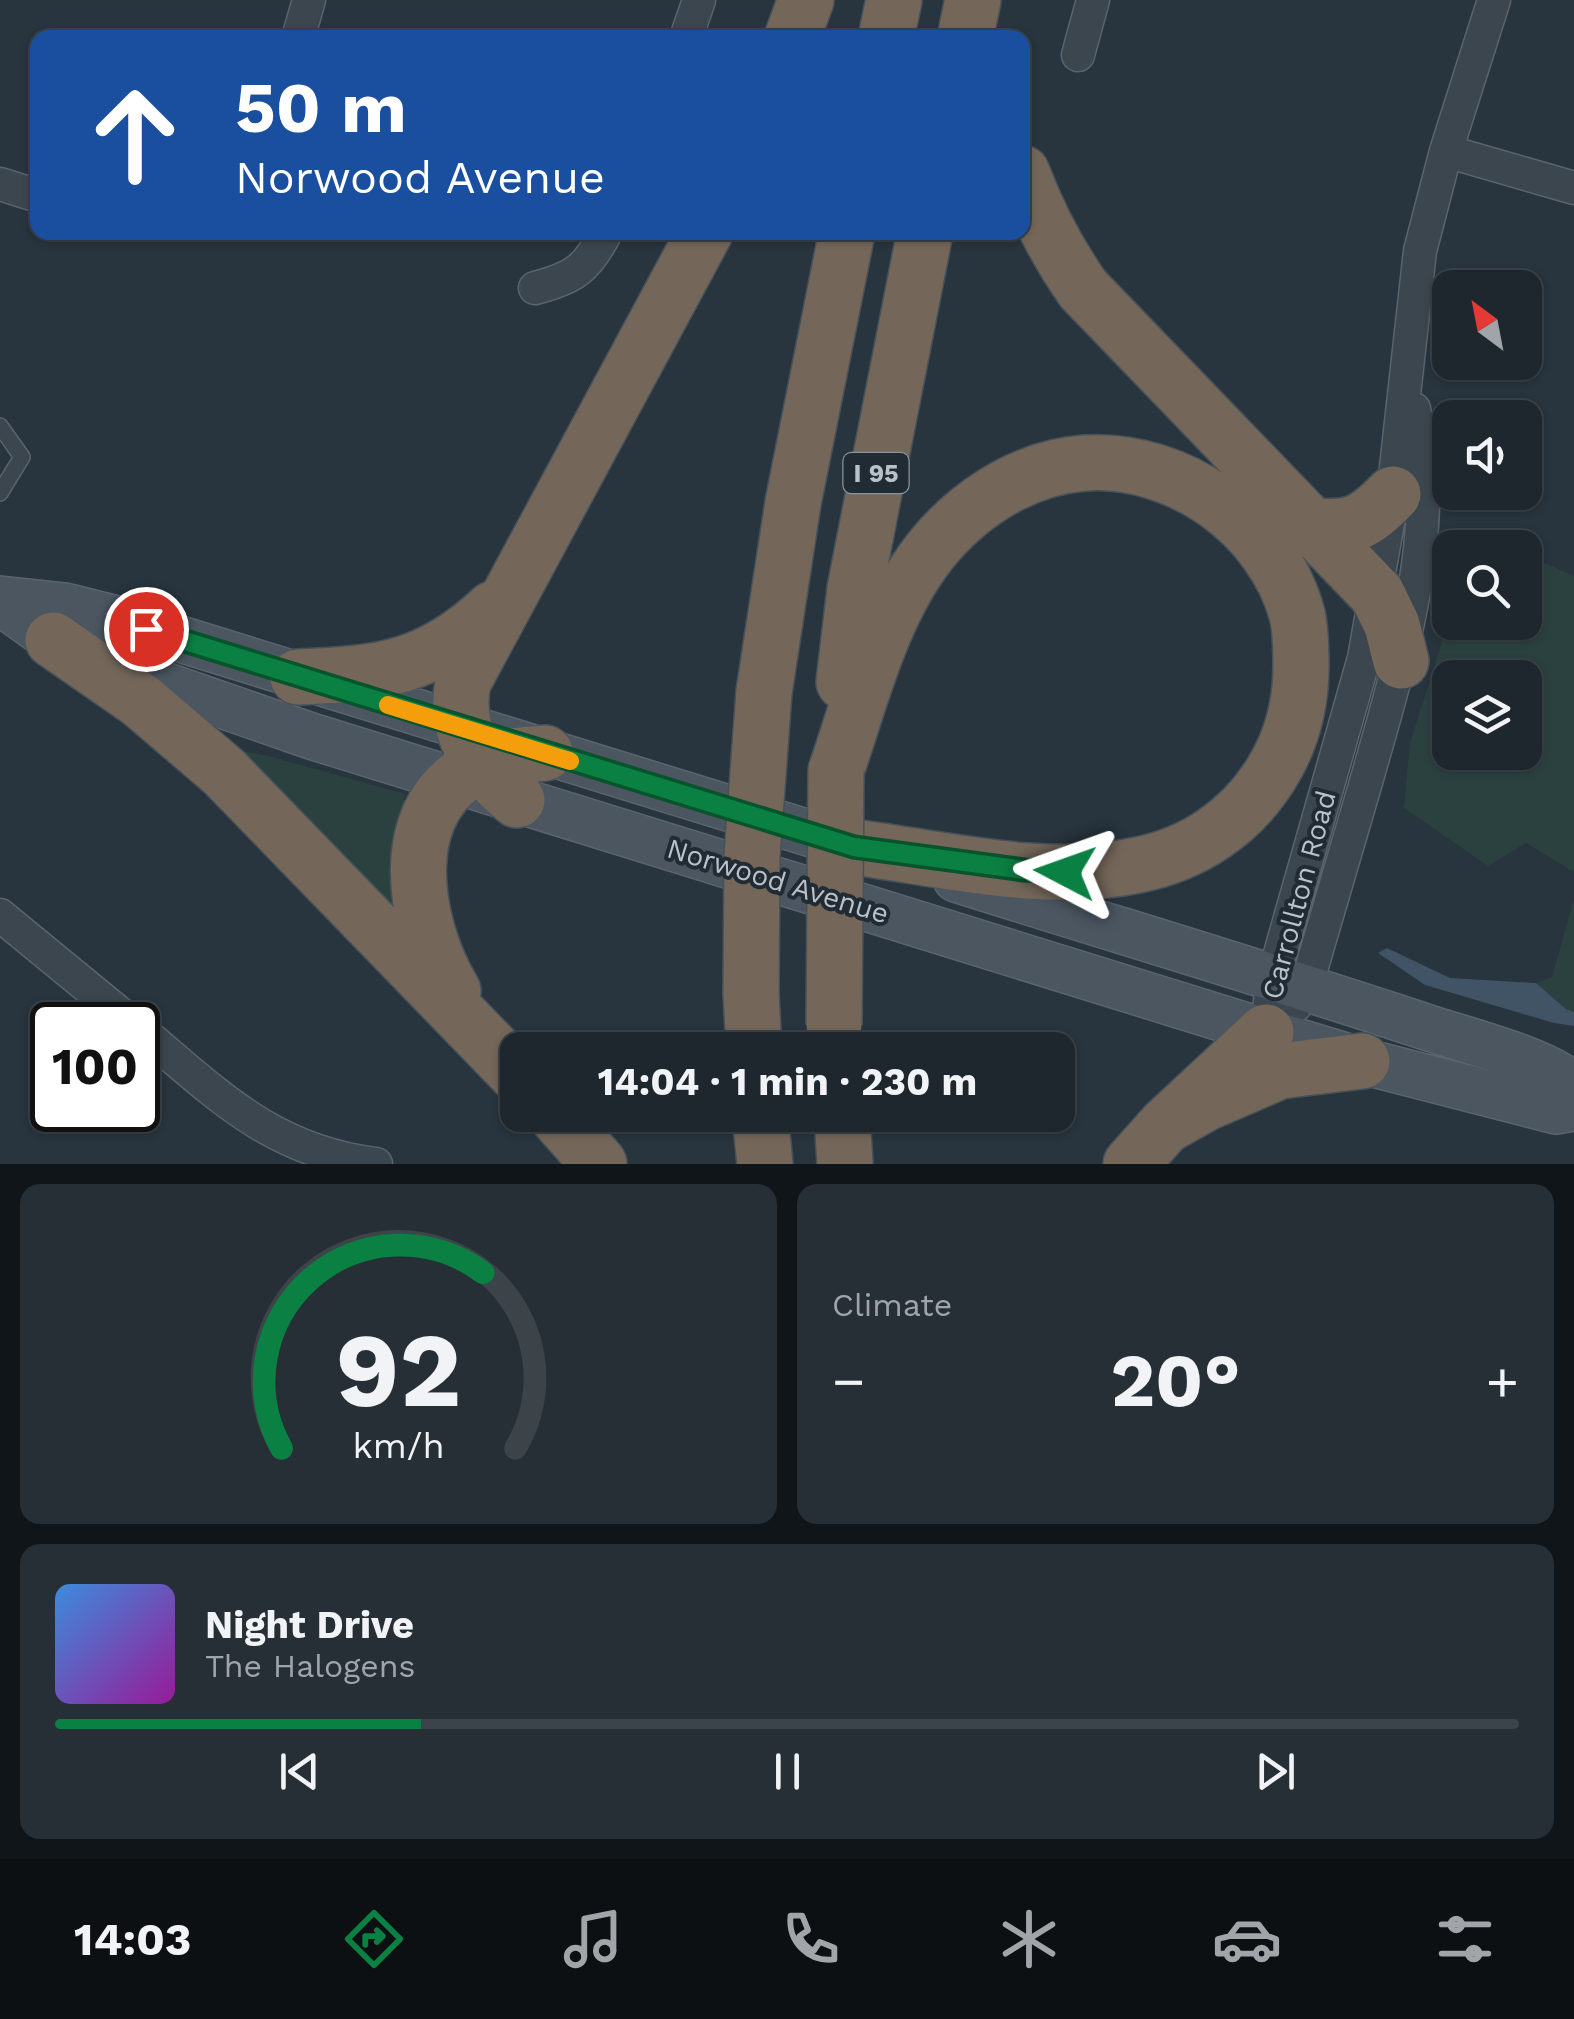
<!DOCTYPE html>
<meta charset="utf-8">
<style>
body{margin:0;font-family:"Work Sans",sans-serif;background:#262f36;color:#f1f3f6;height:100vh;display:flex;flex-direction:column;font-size:38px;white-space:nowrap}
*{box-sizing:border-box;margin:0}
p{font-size:32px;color:#a1a5aa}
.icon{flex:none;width:55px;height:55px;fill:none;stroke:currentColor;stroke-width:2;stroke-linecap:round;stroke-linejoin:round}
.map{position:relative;height:1164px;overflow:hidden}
.drawer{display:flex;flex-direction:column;gap:20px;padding:20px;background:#101519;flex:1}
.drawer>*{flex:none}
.guide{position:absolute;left:30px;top:30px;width:1000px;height:210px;border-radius:20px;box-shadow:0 2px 8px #0004,0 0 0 2px #3c444a;background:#1a4fa0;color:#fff;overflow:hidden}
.needle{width:65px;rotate:328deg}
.fabs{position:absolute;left:1432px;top:270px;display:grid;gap:20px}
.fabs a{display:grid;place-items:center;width:110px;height:110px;border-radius:20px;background:#1e272e;box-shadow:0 2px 8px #0004,0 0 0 2px #3c444a;font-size:50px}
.speed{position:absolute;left:30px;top:1002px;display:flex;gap:20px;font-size:50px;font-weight:700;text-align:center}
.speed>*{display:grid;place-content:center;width:130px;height:130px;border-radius:50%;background:#1e272e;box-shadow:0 2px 8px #0004,0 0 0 2px #3c444a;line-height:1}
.speed .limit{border:5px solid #111;border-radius:15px;background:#fff;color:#111}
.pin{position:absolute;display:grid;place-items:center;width:85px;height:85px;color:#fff;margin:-42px;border:5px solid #fff;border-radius:50%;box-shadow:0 2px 10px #0007}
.me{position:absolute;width:110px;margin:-55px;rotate:274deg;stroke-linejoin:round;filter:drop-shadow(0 0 8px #0008)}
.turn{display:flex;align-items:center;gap:35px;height:210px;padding:0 40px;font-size:45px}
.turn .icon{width:130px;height:130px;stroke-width:2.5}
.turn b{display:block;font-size:70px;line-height:85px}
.big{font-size:75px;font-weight:700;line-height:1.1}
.drawer .tile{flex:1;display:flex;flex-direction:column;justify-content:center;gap:15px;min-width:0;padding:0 35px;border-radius:20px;background:#262f36}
.drawer .dial{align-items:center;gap:0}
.dial svg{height:260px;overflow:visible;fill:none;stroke:#3c444a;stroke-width:7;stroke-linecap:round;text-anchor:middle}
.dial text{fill:#f1f3f6;stroke:none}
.song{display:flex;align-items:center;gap:30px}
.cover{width:120px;height:120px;border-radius:15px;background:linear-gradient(135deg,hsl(210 70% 55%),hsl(300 70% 35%))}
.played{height:10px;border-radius:5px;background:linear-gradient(90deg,#0b8043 25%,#3c444a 25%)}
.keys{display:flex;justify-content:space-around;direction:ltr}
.heat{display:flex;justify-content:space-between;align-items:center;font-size:55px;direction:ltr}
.drawer .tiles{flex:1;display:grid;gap:20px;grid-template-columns:1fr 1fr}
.tile:last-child{grid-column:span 2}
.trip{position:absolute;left:500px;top:1032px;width:575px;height:100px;border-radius:20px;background:#1e272e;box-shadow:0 2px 8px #0004,0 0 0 2px #3c444a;font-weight:700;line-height:100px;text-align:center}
.dock{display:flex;height:160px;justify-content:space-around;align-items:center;background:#0c1012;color:#a1a5aa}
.dock .icon{width:70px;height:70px}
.dock .selected{color:#0b8043}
.dock b{font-size:45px;color:#f1f3f6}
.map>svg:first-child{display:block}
.green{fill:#2b4140;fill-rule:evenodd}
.water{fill:#405465}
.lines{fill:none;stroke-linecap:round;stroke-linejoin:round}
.lane-casing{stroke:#5a646c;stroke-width:18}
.street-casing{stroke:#5a646c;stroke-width:35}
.secondary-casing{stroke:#5a646c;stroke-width:48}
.highway-casing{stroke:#475159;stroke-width:58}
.lane{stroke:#3c464e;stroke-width:15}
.street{stroke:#3c464e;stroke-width:32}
.secondary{stroke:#4b5661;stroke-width:45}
.highway{stroke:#74675a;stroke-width:55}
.highway-bridge-casing{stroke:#475159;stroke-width:58;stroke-linecap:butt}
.highway-bridge{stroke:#74675a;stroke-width:55}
.route-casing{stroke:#07532c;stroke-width:25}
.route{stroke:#0b8043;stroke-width:18}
.slow{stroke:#f59e0b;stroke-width:18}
.labels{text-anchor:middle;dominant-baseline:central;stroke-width:8;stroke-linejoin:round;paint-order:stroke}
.shield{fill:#212b34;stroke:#8b949c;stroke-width:2.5}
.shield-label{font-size:25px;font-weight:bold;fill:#b9c1c9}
.street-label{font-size:28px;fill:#b9c1c9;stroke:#212b34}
</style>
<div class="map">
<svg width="1574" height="1164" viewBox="0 0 1574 1164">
<rect width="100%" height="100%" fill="#28343e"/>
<!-- green -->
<path class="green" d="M1525,554L1574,576V872L1526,843L1488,866L1404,808L1410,743L1443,639L1450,571V622H1525ZM1450,678H1525V752H1450Z
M232,749L269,756L405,794L403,800L408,802L407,922Z
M1574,899V1012L1566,1009L1536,983L1552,977Z"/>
<!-- water -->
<path class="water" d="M1387,948L1450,978L1536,983L1566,1009L1574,1012V1026L1554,1023L1425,985L1378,953Z"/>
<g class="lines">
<defs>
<path id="lane" d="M0,426L22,457L0,493"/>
<path id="street" d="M298,38L309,0
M686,38L699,0
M1078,55L1093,0
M1446,151L1574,188
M0,184L38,196
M535,288C574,278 587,269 606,232
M0,915L134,1025
M1295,1006L1306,987C1326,919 1346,851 1366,782C1398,670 1443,526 1414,409
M138,1028C216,1093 270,1151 376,1164
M1266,1032L1273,978L1364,658L1393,494L1420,251L1446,151L1494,0"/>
<path id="secondary" d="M0,599L65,606L109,617L867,851
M0,602L53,640L121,670L311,736L1266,1032L1362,1061L1556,1111L1574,1108
M956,879C1111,928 1266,974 1420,1025C1460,1039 1545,1059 1574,1086"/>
<path id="highway" d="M792,38L806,0
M886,38L894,0
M965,38L973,0
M1022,173C1038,215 1057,252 1083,289L1377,594L1392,625L1401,661
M1310,525C1351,530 1364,524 1393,494
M53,640L141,701L224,772L518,1075
M298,677C382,674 430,668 493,609
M844,682L855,589L925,232
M764,692L793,503L847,232
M836,771C860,701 879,623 922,562C960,509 1019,468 1085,463C1179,457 1272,524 1297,614C1301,630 1301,650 1301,666C1301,705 1291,742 1271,774C1241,822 1194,854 1138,865C1046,885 946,859 853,847
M517,800C479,769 453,733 463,682L705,232
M453,991C412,923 392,803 483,764C502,755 524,755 545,753
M751,993L754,1050
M556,1115L599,1164
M760,1115L765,1164
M842,1115L845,1164
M1165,1126L1206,1103L1280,1071L1362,1061
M1131,1164L1165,1126L1266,1032"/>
</defs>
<!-- lane casing -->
<use href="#lane" class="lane-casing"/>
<!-- street casing -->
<use href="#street" class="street-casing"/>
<!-- secondary casing -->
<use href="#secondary" class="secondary-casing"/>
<!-- highway casing -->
<use href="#highway" class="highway-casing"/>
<!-- lane -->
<use href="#lane" class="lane"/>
<!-- street -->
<use href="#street" class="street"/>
<!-- secondary -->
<use href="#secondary" class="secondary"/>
<!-- highway -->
<use href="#highway" class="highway"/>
<defs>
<path id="highway-bridge" d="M751,993L752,856L764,692
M834,1025L836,771"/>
</defs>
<!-- highway-bridge casing -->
<use href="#highway-bridge" class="highway-bridge-casing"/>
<!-- highway-bridge -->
<use href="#highway-bridge" class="highway-bridge"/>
</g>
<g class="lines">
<defs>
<path id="route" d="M146,629L854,847L1024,870L1065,872"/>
</defs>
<!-- route casing -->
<use href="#route" class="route-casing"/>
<!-- route -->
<use href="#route" class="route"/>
<!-- slow -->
<path class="slow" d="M388,705L570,761"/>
</g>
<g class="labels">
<!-- shield labels -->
<rect class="shield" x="843.5" y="453" width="65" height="40" rx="8"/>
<g class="shield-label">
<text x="876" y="473">I 95</text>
</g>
<!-- street labels -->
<g class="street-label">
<text transform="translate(778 881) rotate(17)">Norwood Avenue</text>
<text transform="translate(1299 895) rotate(-75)">Carrollton Road</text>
</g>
</g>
</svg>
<div class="fabs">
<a><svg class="needle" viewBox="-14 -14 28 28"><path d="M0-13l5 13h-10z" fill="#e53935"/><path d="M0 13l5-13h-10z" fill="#a1a5aa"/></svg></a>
<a><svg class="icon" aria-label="sound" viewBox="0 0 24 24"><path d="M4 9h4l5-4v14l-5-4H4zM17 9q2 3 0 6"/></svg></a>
<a><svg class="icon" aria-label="search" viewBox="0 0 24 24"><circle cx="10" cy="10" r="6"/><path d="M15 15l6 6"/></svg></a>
<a><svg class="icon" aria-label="layers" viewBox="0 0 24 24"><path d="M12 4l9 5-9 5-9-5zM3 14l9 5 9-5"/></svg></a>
</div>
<div class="speed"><div class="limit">100</div></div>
<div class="pin" style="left:146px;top:629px;background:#d93025"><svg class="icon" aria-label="arrive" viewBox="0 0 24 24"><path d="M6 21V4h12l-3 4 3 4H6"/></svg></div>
<svg class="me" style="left:1065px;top:872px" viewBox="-20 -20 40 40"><path d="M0-17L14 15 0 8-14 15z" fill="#0b8043" stroke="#fff" stroke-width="4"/></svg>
<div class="trip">14:04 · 1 min · 230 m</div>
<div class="guide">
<div class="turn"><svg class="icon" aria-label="ahead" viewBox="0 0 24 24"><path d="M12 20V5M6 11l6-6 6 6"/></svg><div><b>50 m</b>Norwood Avenue</div></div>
</div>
</div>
<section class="drawer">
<div class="tiles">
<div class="tile dial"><svg viewBox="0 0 100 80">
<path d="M14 69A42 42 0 1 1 86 69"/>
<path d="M14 69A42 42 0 0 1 76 15" stroke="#0b8043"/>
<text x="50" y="56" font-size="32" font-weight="700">92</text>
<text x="50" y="72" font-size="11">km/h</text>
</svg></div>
<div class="tile"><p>Climate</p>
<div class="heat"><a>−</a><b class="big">20°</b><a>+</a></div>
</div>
<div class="tile">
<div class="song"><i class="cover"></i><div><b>Night Drive</b><p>The Halogens</p></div></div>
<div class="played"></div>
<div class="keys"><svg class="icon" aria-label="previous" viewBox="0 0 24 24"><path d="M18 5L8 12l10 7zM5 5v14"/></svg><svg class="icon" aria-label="pause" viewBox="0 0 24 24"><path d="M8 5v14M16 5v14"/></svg><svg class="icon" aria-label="next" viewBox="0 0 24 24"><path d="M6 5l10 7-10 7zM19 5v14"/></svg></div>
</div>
</div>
</section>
<nav class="dock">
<b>14:03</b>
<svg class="icon selected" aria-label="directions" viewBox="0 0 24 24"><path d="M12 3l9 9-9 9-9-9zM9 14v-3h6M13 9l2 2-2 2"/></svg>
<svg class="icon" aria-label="music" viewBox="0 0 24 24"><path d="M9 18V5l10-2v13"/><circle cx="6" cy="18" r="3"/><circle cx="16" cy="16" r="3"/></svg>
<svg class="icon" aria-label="phone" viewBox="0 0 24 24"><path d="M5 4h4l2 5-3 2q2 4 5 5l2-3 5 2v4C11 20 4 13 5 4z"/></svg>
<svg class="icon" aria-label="climate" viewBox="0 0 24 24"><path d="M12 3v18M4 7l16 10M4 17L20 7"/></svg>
<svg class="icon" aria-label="car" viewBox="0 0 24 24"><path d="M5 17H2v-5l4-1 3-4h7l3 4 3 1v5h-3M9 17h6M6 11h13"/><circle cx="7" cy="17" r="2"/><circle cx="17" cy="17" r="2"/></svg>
<svg class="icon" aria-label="filters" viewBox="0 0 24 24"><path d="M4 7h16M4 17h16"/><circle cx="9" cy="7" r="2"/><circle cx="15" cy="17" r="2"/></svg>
</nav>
